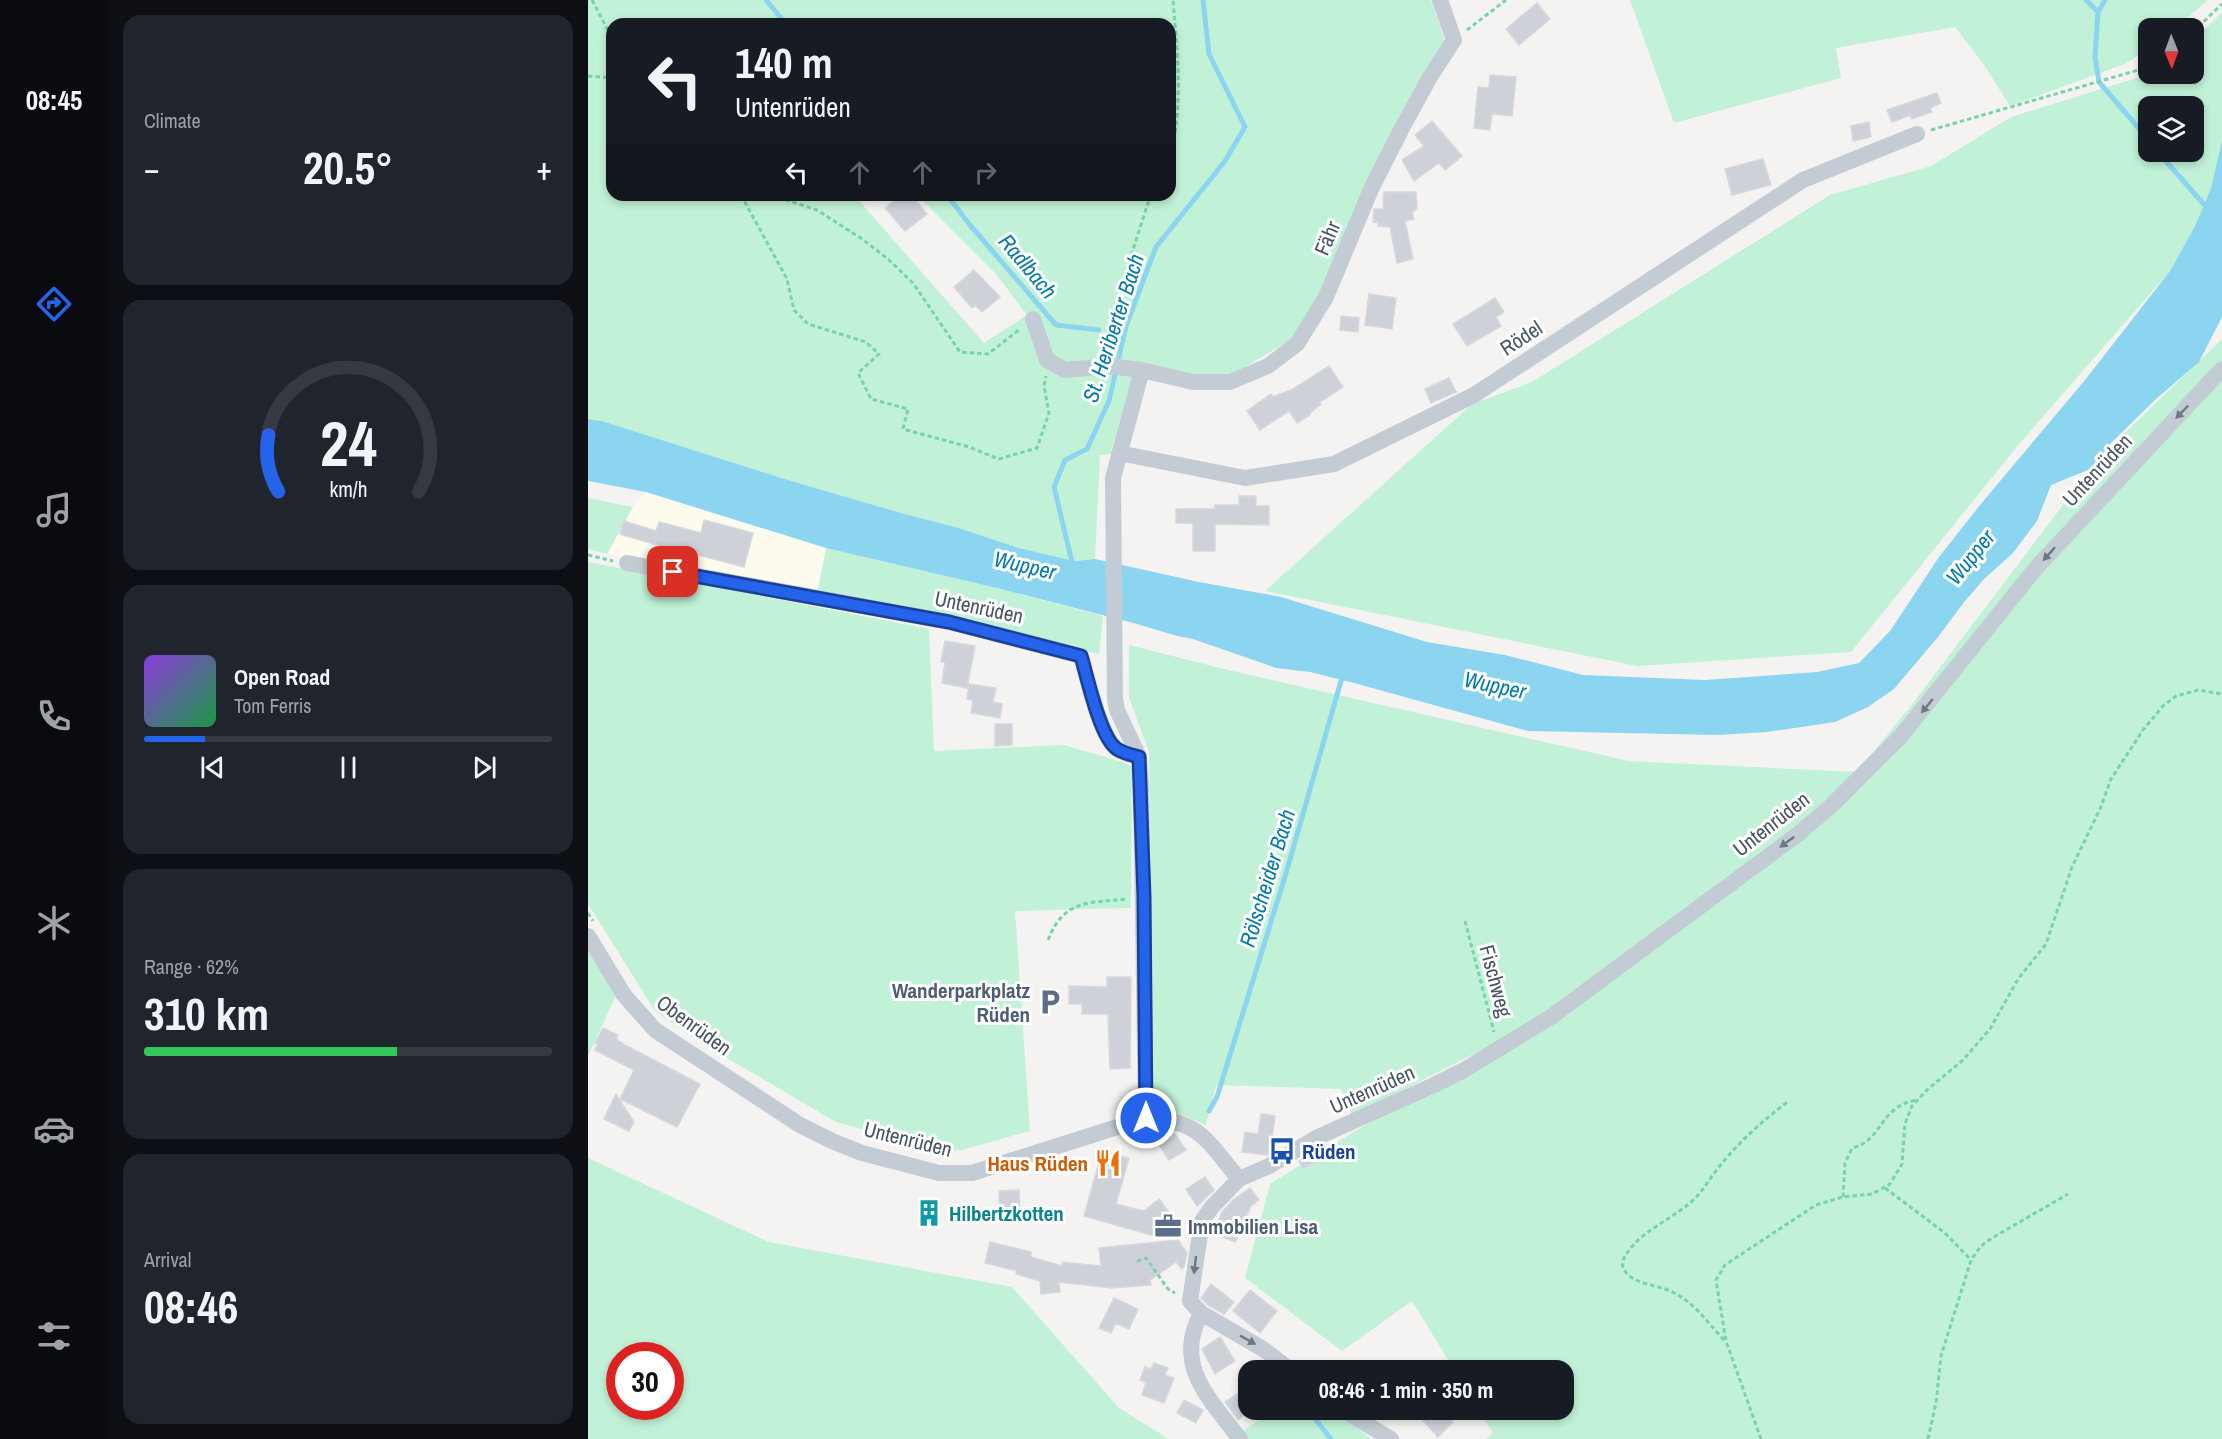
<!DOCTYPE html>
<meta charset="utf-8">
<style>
body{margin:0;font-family:"Archivo Narrow",sans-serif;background:#20242c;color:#f1f3f6;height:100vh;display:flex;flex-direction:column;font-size:22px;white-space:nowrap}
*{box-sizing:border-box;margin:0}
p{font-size:20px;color:#9ea1a6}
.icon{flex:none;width:33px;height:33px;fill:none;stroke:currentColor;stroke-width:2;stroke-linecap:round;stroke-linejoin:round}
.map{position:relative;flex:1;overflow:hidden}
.panel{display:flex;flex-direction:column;gap:15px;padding:15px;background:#0d0f14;width:480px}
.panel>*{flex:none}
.banner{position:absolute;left:18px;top:18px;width:570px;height:183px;border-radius:18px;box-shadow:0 3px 9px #0003;background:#171b24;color:#f1f3f6;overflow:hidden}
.needle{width:39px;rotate:179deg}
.fabs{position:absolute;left:1550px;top:18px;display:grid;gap:12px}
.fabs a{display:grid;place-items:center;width:66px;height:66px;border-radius:12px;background:#171b24;box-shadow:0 3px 9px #0003;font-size:30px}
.speed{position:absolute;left:18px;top:1342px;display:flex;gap:12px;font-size:30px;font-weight:700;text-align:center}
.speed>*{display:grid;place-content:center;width:78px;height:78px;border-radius:50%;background:#171b24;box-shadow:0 3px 9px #0003;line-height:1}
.speed .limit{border:9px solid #d22;background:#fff;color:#111}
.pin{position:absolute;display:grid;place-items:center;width:51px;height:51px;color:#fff;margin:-26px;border-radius:12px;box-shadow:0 3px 9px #0006}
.me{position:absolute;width:66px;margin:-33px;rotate:0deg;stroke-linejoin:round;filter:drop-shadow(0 0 4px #0008)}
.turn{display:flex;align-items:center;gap:21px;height:126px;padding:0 30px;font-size:27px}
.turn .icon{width:78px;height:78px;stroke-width:2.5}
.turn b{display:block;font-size:42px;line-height:51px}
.lanes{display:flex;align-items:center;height:57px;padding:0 30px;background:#0003;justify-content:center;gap:30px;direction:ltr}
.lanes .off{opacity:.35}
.big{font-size:45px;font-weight:800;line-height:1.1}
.panel .widget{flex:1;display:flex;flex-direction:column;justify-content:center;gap:9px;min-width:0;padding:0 21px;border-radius:18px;background:#20242c}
.panel .dial{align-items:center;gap:0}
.dial svg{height:156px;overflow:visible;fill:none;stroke:#363941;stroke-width:7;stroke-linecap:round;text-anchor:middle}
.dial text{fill:#f1f3f6;stroke:none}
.song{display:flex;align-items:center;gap:18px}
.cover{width:72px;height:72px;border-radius:9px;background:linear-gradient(135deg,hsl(270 70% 55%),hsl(140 70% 35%))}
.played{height:6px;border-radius:3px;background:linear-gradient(90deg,#2563eb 15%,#363941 15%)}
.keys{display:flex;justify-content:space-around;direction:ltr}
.heat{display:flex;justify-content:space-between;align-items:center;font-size:33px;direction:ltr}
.charge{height:9px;border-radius:4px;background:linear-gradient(90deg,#34c759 62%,#363941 0)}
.trip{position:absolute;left:650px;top:1360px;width:336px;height:60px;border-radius:18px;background:#171b24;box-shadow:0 3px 9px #0003;font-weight:800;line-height:60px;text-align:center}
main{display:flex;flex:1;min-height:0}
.dock{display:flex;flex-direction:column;width:108px;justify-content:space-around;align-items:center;background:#090b0e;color:#9ea1a6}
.dock .icon{width:42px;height:42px}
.dock .selected{color:#2563eb}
.dock b{font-size:27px;color:#f1f3f6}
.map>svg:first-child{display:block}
.commercial{fill:#fdfaee}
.green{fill:#c1f2d7;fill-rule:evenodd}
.water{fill:#8cd5f1}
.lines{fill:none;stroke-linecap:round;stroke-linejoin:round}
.stream{stroke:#8cd5f1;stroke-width:5}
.building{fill:#ced1d8;stroke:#d6d8de;stroke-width:1.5}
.path{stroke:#76d3ab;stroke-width:3;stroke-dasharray:4.5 3;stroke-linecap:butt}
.minor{stroke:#c3ccd4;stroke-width:16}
.oneway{fill:#6e7884}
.route-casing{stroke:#184099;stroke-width:15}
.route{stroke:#2563eb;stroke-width:10}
.labels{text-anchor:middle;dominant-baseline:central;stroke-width:6;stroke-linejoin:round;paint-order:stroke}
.street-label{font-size:21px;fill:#495461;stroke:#fff}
.service-label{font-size:21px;font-weight:bold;fill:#4e5e75;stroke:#fff;text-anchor:end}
.transit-label{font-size:21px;font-weight:bold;fill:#164399;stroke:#fff;text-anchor:start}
.food-label{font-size:21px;font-weight:bold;fill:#c56008;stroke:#fff;text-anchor:end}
.culture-label{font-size:21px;font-weight:bold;fill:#0d838f;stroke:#fff;text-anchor:start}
.water-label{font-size:22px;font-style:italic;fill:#067aa7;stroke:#fff}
</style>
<main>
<nav class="dock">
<b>08:45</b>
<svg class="icon selected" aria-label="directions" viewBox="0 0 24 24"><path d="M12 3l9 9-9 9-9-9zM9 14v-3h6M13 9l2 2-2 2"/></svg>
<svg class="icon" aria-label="music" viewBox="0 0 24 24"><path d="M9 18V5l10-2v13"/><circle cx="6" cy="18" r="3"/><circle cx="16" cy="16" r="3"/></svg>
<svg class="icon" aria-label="phone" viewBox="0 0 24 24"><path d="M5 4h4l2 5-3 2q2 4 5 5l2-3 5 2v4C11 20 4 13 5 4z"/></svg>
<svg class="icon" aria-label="climate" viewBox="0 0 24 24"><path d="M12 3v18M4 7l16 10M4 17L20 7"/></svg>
<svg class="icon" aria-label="car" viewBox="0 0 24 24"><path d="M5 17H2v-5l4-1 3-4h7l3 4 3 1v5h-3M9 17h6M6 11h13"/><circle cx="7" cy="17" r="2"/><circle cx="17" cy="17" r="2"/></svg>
<svg class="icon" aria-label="filters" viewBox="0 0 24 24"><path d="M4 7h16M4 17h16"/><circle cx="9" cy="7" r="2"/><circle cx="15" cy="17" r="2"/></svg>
</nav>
<section class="panel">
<div class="widget"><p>Climate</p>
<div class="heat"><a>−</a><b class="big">20.5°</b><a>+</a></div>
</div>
<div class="widget dial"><svg viewBox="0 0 100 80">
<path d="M14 69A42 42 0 1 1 86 69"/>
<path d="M14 69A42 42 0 0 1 9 40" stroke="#2563eb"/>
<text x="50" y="56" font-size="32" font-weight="700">24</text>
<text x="50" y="72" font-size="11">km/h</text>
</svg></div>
<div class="widget">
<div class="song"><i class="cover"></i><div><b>Open Road</b><p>Tom Ferris</p></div></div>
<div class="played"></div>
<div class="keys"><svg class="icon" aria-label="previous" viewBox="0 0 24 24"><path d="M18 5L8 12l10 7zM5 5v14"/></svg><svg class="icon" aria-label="pause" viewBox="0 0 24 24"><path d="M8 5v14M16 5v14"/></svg><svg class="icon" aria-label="next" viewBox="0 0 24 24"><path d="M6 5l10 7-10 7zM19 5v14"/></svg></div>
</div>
<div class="widget"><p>Range · 62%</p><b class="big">310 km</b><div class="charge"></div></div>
<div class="widget"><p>Arrival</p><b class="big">08:46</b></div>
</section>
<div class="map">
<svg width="1634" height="1439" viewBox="0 0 1634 1439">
<rect width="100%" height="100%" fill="#f5f3f2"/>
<!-- commercial -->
<path class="commercial" d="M58,492L238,548L230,590L19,554L45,507Z"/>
<!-- green -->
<path class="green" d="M0,0H843L857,41L735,289L709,336L647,373L613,376L552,367L522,454L512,455L507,559L487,561L431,548L371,528L313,513L200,480L14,421L0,419ZM24,24H582V195H333L331,197L408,274L439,315L396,343L266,195H24Z
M1042,0H1620L1587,28H1560V49L1537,64L1422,106L1394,62L1367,27L1248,48L1253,78L1086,123Z
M1634,12V140L1623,188L1607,226L1582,271L1432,443L1263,652L1049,666L677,591L884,404L944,382L1242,195L1343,166L1423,117L1561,74H1605V41ZM1560,106H1605V152H1560Z
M1634,339V1439H897L905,1433L891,1410H975V1371H867L824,1301L754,1351L657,1278L682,1184L770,1129L927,1044L1239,802L958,1013L919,1037L764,1116L753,1089L628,1085L618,1125L566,1104L561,752L541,698V645L640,670L1041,761L1269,772L1322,707L1509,460Z
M0,498L45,507L19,554L0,549Z
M238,548L413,589L515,616L511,654L230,590Z
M0,562L341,629L346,751L476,745L538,763L544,767L543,908L427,911L442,1131L374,1150L351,1151L248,1122L110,1041L67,1011L0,904Z
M0,952L28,995L0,1056Z
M0,1158L181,1242L424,1287L531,1408L581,1439H0ZM32,1356H82V1407H32Z
M686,1410H747L783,1439H643Z"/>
<!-- water -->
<path class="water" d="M1634,140V317L1611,362L1568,399L1521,445L1505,468L1463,485L1449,521L1425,553L1396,579L1377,601L1350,637L1306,689L1280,707L1247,722L1179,732L1130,735L940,731L766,683L722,672L688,668L605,639L589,636L549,624L413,589L238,548L58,492L0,481V419L14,421L200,480L313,513L371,528L431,548L487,561L507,559L611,582L693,597L839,642L917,655L995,675L1117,680L1229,672L1271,663L1302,631L1351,557L1392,505L1497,380L1582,271L1607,226L1623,188Z"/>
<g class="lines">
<!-- stream -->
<path class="stream" d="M178,0L198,24
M1498,0L1510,12L1507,57L1511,82L1560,139
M1510,12L1517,0
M1570,152L1620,209
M359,195L382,225L468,325L511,330
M485,566L466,487L477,460L499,449L521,401L538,326L568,247L637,161L657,127L621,54L615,0
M621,1111L629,1097L699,870L755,674
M725,1416L743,1439"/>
</g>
<!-- building -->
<path class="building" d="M949,3L962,19L931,45L918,29Z
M902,75L928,77L924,116L904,114L902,130L886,128L890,87L901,88Z
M1349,93L1353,103L1342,108L1344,112L1324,119L1323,115L1304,122L1299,110Z
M844,121L874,156L857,170L851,163L826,181L814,160L836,146L827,135Z
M1281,122L1283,137L1265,141L1263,126Z
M1175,159L1183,185L1144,195L1137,169Z
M796,192H828L829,208L824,213L826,219L817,221L825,259L809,263L802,227L790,226V223L785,222L786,209H795Z
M313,195H324L339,214L317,231L297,208Z
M386,270L412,297L394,312L387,305L384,308L366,287Z
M781,294L808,298L804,329L777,325Z
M907,298L916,312L908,317L913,326L879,346L865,324Z
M753,316L771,318L770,332L752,330Z
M741,366L755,387L732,402L733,404L721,414L722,415L709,423L701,411L672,430L659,411L683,394L685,397L705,389Z
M861,378L868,392L843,403L837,389Z
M651,496H668V506H681V525L627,524V551H605V523H588V509H626L627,505H651Z
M116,520L165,533L156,567L107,554L106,556L32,534L36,521L68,531L71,522L113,533Z
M357,641L387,646L379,688L354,683L357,662H353Z
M381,684L408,688L405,702L414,704L412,718L383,713L385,700L379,699Z
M407,724H424V745L407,746Z
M519,977H543L542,1068L522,1069L520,1014H494V1004H481V986L519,987Z
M15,1028L30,1035L28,1039L37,1045L112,1084L89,1127L32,1099L46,1070L7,1050L10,1044L7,1043Z
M28,1094L46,1122L41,1131L16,1119Z
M673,1114L687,1116L682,1153L679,1155L654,1152L657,1132L670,1134Z
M587,1134L598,1150L581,1160L571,1145Z
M734,1147L739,1155L715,1169L711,1161Z
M520,1153L541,1158L528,1204L556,1211L571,1199L590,1224L573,1238L496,1216L511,1162L517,1164Z
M617,1177L626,1190L609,1206L598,1189Z
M662,1188L671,1200L663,1206L647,1242L625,1233L634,1212L644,1201Z
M431,1190L432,1216L412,1217L411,1191Z
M590,1240L599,1253L596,1267L594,1269L588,1262L562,1280L563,1285L524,1288L471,1282L472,1292L453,1294L452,1281L428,1274L429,1271L397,1263L402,1242L443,1252V1257L474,1266V1262L513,1266L511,1248Z
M623,1284L646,1302L636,1314L620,1305L613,1298Z
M662,1290L689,1311L672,1333L645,1311Z
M526,1298L550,1309L541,1329L528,1323L523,1333L511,1328Z
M632,1337L647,1361L627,1374L614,1349Z
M566,1363L580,1368L577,1375L586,1378L576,1403L554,1395L558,1382L552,1380L557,1367L563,1369Z
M660,1387V1410H664L650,1420L637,1402Z
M596,1400L615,1410L608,1423L589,1413Z
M825,1410H854L865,1422L850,1437Z"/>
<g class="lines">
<!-- path -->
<path class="path" d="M4,0L24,38
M879,30L918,0
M1605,32L1634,4
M0,76L24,78
M1343,130L1554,69L1560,65
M582,162C595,103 590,59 585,0
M153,195L199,279L206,310L220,324L278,342L291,354L270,373L283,399L320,409L315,429L381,447L411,459L449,448L461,413L456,386L458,376
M183,195L229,210L274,239L300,259L325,283L372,352L400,354L432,329
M516,349L522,321L560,203L565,195
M0,555L25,561
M0,913L5,921
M877,921L906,1032
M460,940C476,899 501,903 539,899
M1297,1188L1357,1233L1383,1260
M1255,1197L1257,1163L1264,1148C1288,1142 1289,1124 1306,1110C1313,1104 1320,1102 1328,1100
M549,1261L558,1258L580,1289L587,1293
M1136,1340C1118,1321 1105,1300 1080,1290C1065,1284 1037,1283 1034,1263C1044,1235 1080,1222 1102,1203C1114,1193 1121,1179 1131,1167C1151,1142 1175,1120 1201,1101
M1173,1439L1138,1341L1128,1280L1137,1265L1228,1205L1255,1197L1284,1194L1302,1184L1314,1164L1317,1124L1324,1106L1340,1089L1374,1061L1402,1029L1430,979L1458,944L1484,867L1512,809L1523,779L1555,730L1575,706L1588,696L1610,690L1634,694
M1340,1439L1348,1403L1353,1356L1383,1260L1393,1246L1404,1238L1480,1194"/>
<!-- minor -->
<path class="minor" d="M445,319L459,360L477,370L521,366L554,370L605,382H642L680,366L709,344L738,297L784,187L813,130L842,77L866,40L852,0
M554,370L525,478L527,699L529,710L551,757L553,782L558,1118
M531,453L657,478L746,464L886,395L1215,180L1329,134
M39,563L361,622L493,656C499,676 512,738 529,749C535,753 544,755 551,757
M0,936L36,995L67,1030L212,1125L244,1141L274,1153L351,1173H384L558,1118C612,1120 619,1141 651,1179
M613,1313C585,1366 622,1399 652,1439
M704,1371L675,1349L613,1313L602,1301L614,1221L624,1207L651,1179L681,1166L730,1137L846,1085L876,1070L963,1017L1210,834L1243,806L1313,736L1448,568L1634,369
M755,1410L803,1439"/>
</g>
<!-- one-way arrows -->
<defs><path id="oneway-solid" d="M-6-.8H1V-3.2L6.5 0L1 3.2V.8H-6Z" transform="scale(1.5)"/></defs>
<g class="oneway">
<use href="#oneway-solid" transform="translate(1594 412) rotate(134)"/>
<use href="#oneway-solid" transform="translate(1461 554) rotate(132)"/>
<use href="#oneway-solid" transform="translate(1339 706) rotate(129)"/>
<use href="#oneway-solid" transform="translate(1199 842) rotate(144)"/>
<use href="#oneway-solid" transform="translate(607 1265) rotate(97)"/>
<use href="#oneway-solid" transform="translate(660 1340) rotate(29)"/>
</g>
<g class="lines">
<defs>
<path id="route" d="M85,572L361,622L493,656C499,676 512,738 529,749C535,753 544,755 551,757L556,897L558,1118"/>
</defs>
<!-- route casing -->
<use href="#route" class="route-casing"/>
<!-- route -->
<use href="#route" class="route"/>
</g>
<!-- icons -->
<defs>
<symbol id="parking-bare" viewBox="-9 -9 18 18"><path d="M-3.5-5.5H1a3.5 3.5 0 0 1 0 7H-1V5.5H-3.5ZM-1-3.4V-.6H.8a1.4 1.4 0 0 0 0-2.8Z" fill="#5c6f8a" stroke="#fff" stroke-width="2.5" paint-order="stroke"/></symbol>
<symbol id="bus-bare" viewBox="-9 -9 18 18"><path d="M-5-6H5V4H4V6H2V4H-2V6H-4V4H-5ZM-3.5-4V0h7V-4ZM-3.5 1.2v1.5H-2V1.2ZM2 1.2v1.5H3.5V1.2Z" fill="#1a4fb4" stroke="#fff" stroke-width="2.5" paint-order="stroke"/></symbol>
<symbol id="restaurant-bare" viewBox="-9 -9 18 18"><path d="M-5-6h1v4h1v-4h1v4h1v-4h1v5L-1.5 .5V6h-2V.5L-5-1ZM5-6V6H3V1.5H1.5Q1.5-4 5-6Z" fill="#e8710a" stroke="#fff" stroke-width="2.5" paint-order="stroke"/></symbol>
<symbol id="building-bare" viewBox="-9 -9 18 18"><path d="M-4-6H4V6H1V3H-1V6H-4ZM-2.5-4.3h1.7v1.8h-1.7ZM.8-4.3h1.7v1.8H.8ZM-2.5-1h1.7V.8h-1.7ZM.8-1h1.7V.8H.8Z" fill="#0f9aa8" stroke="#fff" stroke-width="2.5" paint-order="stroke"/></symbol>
<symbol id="office-bare" viewBox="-9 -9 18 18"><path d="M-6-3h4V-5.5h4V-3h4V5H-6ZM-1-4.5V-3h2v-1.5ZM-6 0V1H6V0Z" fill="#5c6f8a" stroke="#fff" stroke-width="2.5" paint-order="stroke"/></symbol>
</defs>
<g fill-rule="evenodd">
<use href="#parking-bare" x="443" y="983" width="38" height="38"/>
<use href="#bus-bare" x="675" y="1132" width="38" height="38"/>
<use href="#restaurant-bare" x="501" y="1144" width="38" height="38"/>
<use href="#building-bare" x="322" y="1194" width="38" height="38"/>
<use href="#office-bare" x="561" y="1207" width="38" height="38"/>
</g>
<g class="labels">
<!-- street labels -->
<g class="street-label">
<text transform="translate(739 238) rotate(-67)">Fähr</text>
<text transform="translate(933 338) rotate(-33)">Rödel</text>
<text transform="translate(1509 470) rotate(-47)">Untenrüden</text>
<text transform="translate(391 607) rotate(12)">Untenrüden</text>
<text transform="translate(1183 824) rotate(-38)">Untenrüden</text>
<text transform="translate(908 981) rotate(75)">Fischweg</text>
<text transform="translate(106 1025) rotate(36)">Obenrüden</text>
<text transform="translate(784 1089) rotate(-24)">Untenrüden</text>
<text transform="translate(320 1139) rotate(14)">Untenrüden</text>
</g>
<!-- service labels -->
<g class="service-label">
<text x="442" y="990">Wanderparkplatz<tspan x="442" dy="24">Rüden</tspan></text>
<text x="600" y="1226" text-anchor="start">Immobilien Lisa</text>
</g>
<!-- transit labels -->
<g class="transit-label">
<text x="714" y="1151">Rüden</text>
</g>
<!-- food labels -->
<g class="food-label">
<text x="500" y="1163">Haus Rüden</text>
</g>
<!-- culture labels -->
<g class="culture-label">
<text x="361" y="1213">Hilbertzkotten</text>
</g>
<!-- water labels -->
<g class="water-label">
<text transform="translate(440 266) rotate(50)">Radlbach</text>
<text transform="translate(525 328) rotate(-72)">St. Heriberter Bach</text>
<text transform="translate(1382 557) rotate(-51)">Wupper</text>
<text transform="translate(437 565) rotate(13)">Wupper</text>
<text transform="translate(907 685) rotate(12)">Wupper</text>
<text transform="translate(679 878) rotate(-73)">Rölscheider Bach</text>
</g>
</g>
</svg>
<div class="fabs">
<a><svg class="needle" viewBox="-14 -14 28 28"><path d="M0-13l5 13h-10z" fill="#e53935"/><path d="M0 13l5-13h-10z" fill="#9ea1a6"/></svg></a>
<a><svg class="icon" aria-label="layers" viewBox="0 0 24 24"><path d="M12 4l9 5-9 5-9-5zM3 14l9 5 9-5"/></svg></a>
</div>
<div class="speed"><div class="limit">30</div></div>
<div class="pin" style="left:85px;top:572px;background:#d93025"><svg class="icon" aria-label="arrive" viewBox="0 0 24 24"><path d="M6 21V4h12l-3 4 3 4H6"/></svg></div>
<svg class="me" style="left:558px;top:1118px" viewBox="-20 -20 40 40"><circle r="17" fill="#2563eb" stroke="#fff" stroke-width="3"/><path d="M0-11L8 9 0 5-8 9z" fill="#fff"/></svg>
<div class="trip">08:46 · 1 min · 350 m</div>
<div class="banner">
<div class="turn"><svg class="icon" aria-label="left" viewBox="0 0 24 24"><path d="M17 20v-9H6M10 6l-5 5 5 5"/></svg><div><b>140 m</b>Untenrüden</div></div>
<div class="lanes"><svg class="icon" aria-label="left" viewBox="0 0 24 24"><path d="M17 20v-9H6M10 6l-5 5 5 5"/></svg><svg class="icon off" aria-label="ahead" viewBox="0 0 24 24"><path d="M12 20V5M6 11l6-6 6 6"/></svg><svg class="icon off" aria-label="ahead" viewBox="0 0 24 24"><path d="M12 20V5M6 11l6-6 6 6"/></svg><svg class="icon off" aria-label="right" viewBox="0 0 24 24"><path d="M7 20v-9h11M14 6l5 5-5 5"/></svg></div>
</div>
</div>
</main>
